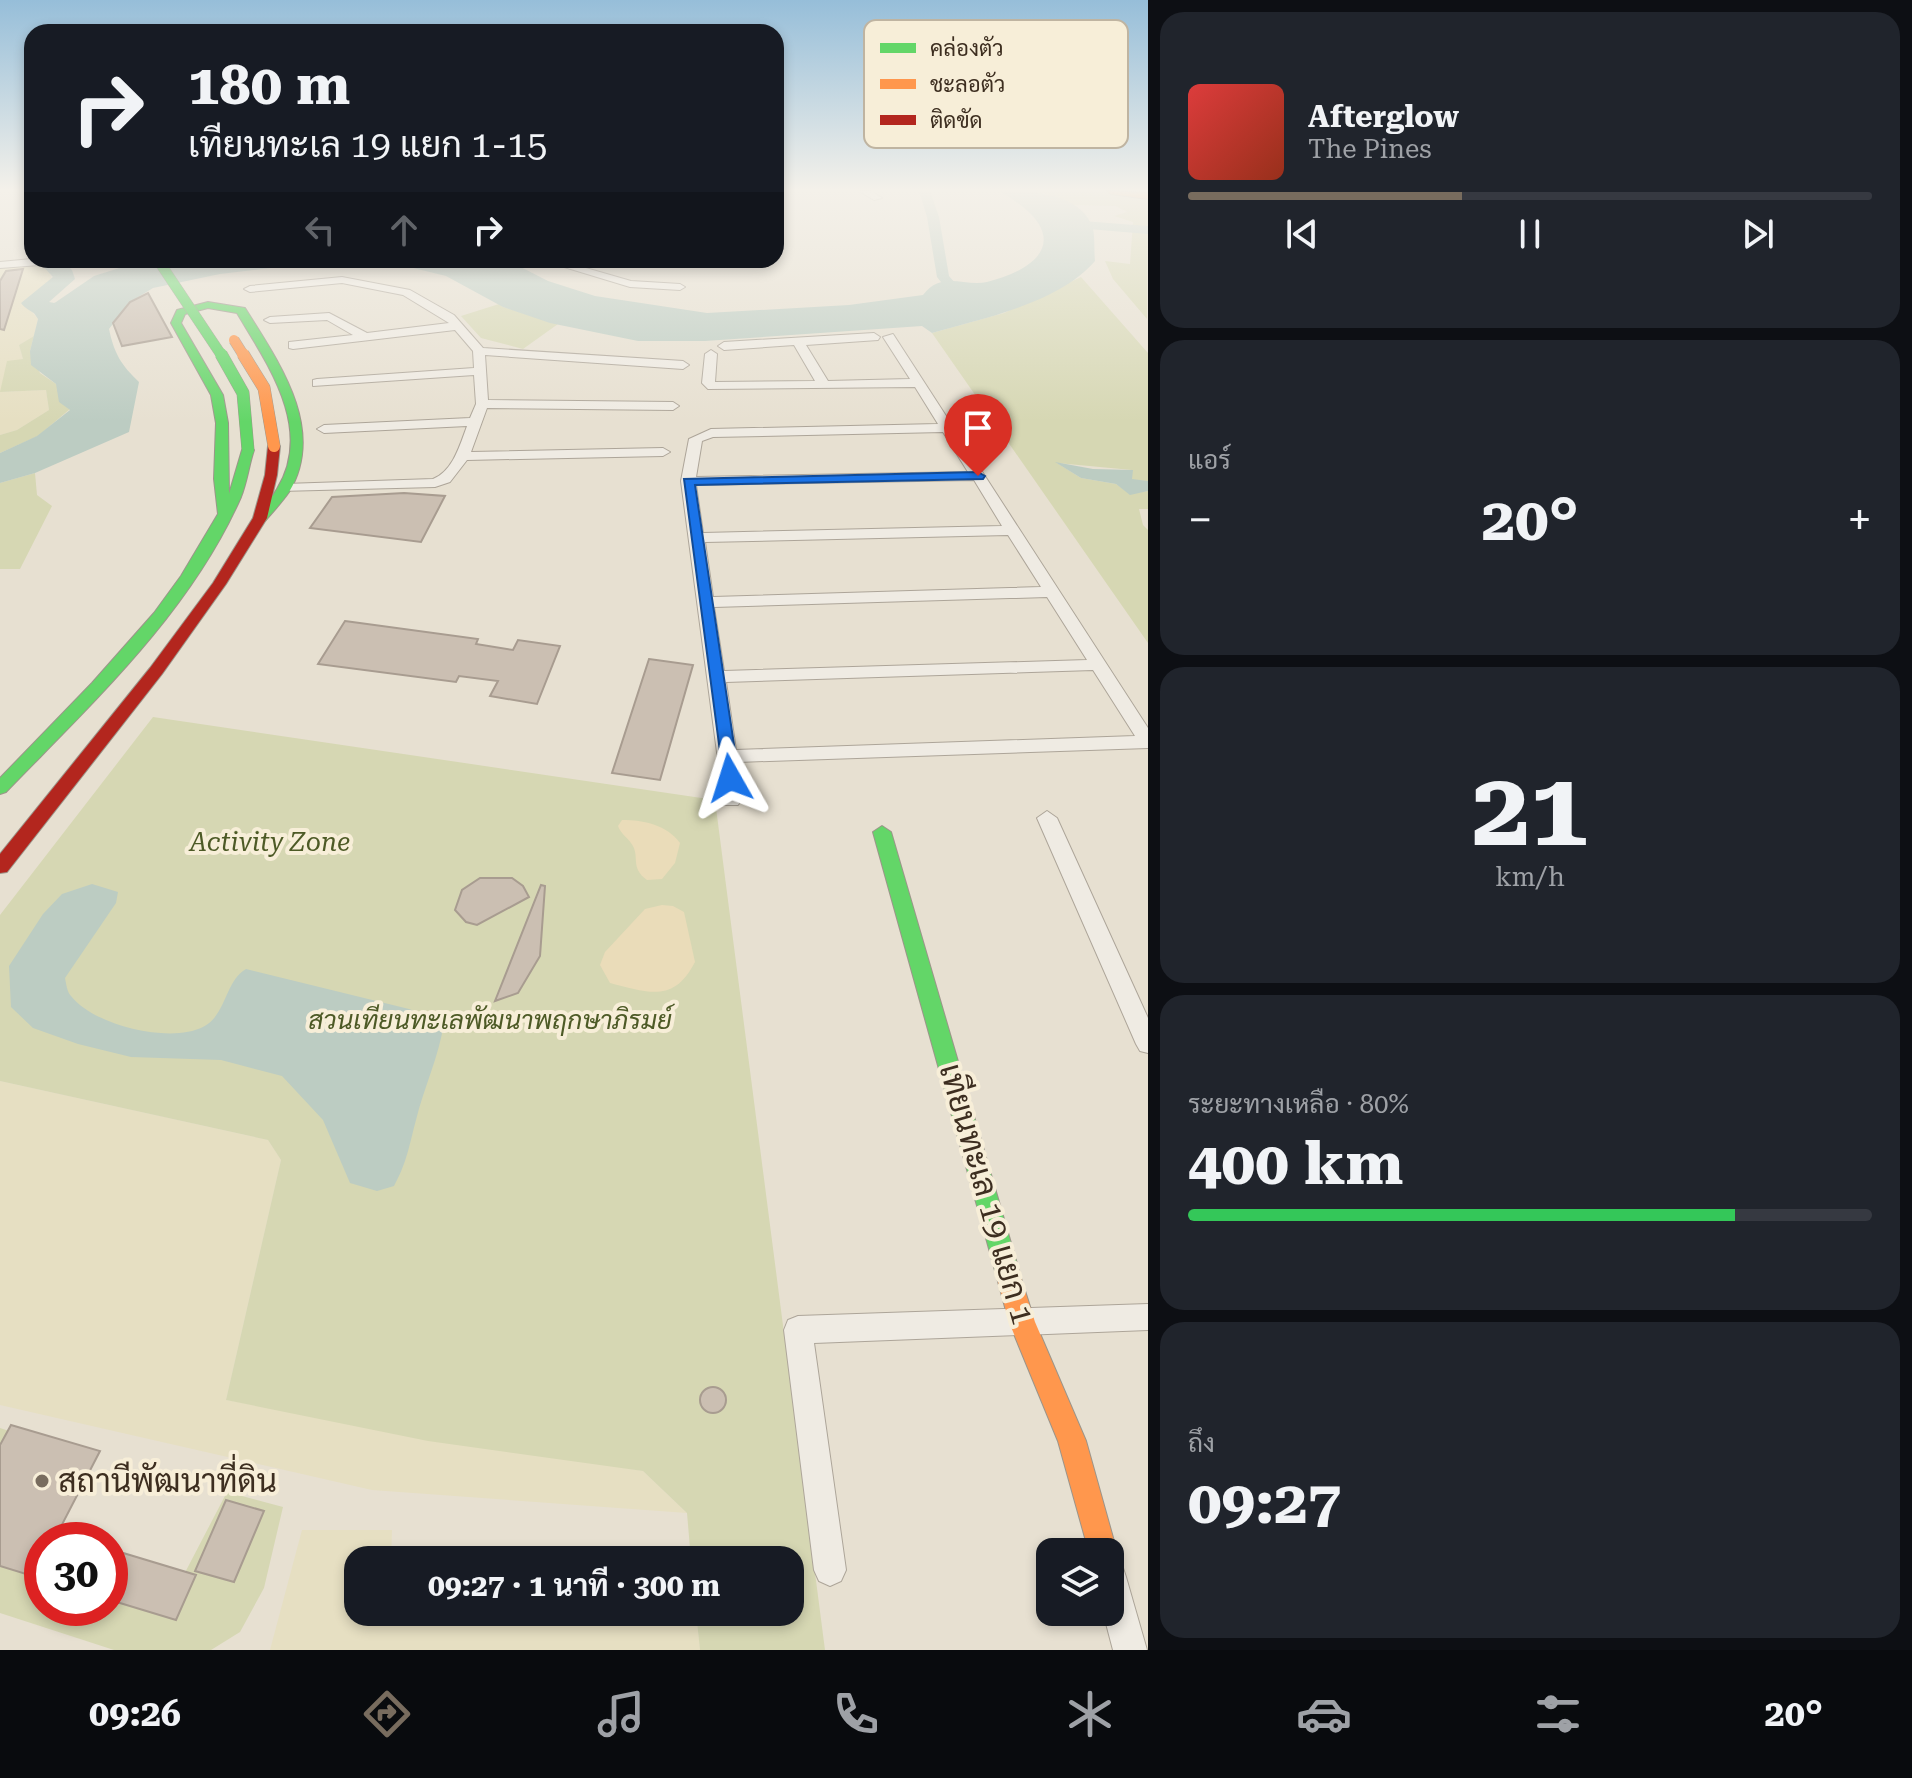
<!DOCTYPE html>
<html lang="th">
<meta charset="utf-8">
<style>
body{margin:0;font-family:"Roboto Serif",Sarabun,serif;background:#20242c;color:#f1f3f6;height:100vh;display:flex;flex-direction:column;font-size:30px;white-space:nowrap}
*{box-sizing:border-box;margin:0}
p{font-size:26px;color:#9ea1a6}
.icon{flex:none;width:44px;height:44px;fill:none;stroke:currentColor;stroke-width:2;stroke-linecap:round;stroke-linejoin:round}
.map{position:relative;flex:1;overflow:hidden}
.details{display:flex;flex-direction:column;gap:12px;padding:12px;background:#0d0f14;width:764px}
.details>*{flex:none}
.guide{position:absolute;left:24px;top:24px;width:760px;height:244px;border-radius:24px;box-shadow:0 4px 12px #0003;background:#171b24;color:#f1f3f6;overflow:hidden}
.tools{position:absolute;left:1036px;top:1538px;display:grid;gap:16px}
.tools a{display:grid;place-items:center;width:88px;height:88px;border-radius:16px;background:#171b24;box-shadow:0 4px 12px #0003;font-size:40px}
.speed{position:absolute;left:24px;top:1522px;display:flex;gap:16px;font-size:40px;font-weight:700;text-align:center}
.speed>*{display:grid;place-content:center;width:104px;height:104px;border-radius:50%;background:#171b24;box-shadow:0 4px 12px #0003;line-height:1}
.speed .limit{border:12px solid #d22;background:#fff;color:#111}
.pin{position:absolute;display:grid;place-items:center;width:68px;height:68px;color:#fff;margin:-82px -34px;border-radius:50% 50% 50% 0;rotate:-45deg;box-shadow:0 0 8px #0007}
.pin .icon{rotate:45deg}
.me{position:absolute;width:88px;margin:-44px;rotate:354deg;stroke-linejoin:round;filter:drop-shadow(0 0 6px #0008)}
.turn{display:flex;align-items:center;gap:28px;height:168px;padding:0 32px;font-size:36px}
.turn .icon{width:104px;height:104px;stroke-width:2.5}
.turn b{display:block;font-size:56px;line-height:68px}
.lanes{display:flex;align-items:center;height:76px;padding:0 32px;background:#0003;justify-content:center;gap:40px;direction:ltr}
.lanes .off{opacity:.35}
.big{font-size:60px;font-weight:700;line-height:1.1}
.details .card{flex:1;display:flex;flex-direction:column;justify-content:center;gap:12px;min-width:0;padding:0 28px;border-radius:24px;background:#20242c}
.details .dial{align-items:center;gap:0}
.dial b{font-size:104px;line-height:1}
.song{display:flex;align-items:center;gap:24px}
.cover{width:96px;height:96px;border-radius:12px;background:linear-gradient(135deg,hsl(0 70% 55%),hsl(10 70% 35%))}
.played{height:8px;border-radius:4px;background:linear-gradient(90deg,#786c5e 40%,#363941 40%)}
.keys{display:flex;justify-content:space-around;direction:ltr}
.heat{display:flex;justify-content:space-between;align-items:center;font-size:44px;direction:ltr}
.charge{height:12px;border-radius:6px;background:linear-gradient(90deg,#34c759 80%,#363941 0)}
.trip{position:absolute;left:344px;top:1546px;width:460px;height:80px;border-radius:24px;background:#171b24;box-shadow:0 4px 12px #0003;font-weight:700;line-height:80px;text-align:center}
.tab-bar{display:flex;height:128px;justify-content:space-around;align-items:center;background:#090b0e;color:#9ea1a6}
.tab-bar .icon{width:56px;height:56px}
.tab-bar .selected{color:#786c5e}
.tab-bar b{font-size:36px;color:#f1f3f6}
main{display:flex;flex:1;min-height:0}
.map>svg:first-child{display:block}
.farmland{fill:#e6dfc2}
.green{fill:#d6d7b3}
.sand{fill:#eadcb9}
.water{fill:#bcccc2}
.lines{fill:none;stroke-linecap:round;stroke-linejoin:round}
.canal{fill:#bcccc2;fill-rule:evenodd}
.river{fill:#bcccc2;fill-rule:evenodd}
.building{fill:#cbbfb2;stroke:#a89c90;stroke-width:2}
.street-casing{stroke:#ada599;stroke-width:2}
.fast-casing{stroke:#9c958a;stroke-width:2}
.slow-casing{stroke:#9c958a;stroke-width:2}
.jam-casing{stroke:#9c958a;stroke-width:2}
.street{fill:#efebe3;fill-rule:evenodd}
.fast{fill:#63d668;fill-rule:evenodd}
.slow{fill:#ff974d;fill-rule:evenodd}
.jam{fill:#b3261e;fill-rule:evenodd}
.fast-bridge-far1-casing{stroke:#9c958a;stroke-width:11;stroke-linecap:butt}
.fast-bridge-casing{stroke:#9c958a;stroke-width:13;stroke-linecap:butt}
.slow-bridge-far1-casing{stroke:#9c958a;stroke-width:11;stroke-linecap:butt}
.slow-bridge-casing{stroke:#9c958a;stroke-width:13;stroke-linecap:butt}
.fast-bridge-far1{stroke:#63d668;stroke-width:10}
.fast-bridge{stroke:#63d668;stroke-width:12}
.slow-bridge-far1{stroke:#ff974d;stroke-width:10}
.slow-bridge{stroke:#ff974d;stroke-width:12}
.route{fill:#1a73e8;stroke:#114b97;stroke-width:2}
.poi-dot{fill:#786c5e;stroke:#f7eed8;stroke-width:3}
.labels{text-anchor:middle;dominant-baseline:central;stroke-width:8;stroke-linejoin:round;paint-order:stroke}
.park-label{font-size:26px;font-style:italic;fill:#4d5a26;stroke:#f7eed8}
.near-street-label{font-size:32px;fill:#3d2e20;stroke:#f7eed8}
.near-poi-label{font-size:32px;fill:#3d2e20;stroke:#f7eed8;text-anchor:start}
.key{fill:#f7eed8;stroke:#bfb4a1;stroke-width:2}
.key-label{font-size:22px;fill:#3d2e20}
</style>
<main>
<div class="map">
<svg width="1148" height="1650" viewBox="0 0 1148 1650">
<rect width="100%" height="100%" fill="#e7e0d1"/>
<!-- farmland -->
<path class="farmland" d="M49,266L52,284L23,301L38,319L34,336L19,345L23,359L1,392L46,390L49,410L17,430L0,435V267Z
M0,1081L268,1140L281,1160L226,1400L643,1471L687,1513L372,1490L0,1405Z
M302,1530H392L391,1560H358V1612H696L700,1650H270Z"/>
<!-- green -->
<path class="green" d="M1040,191H1148L1147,319L1113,279L1105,261L1130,264L1133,222L1114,216L1127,212L1116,206L1071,205Z
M1081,277L1148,353V481L1132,480V470L1057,463L1081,478L1116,484L1130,494L1148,491V509H1139L1143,525L1148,530V643L932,333L1004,313Z
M499,304L503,307L558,324L523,349L481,338L461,316Z
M34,336L30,351L40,373L56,384L70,409L38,436L0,453V435L17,430L49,410L46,390L0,392L7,361L23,359L19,345Z
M35,473L37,495L52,506L20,569H0V483Z
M153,717L715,800L825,1650H700L696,1612H790V1560H691L687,1513L643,1471L428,1441L226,1400L281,1160L268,1140L0,1081V915Z
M0,1428L91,1458L42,1540V1608H110V1568L178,1586L227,1492L283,1507L264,1588L240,1632L211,1650H114L0,1613Z"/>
<!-- sand -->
<path class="sand" d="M622,820C644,820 667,825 680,843L675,863L662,879L647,880C629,867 641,856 631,843C626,836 621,834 618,826Z
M662,905L673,906L684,912L695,962C674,1003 649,993 610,983L600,965L605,952L645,909Z"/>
<!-- water -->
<path class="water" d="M1000,191C1030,191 1082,192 1093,229C1095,238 1094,251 1095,261C1059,303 984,318 932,333L922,326L705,341H638L550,323L503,307L446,276L405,266L356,260H507L548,281L595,296L707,313L849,305L923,295C942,270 964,287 987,282C1021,274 1066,251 1031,214C1022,205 1010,198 1000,191Z
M145,260H340L220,274L153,288L130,302L109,329C114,353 121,365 139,382L129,432L35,473L0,483V453L37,436L70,410L59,402L56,384L31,365L30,351L38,319L34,313L56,302L94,276Z
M1055,462L1093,469L1133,470L1132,479L1148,481V491L1130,495L1116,484L1081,478Z
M92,884L118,892L116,903L65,978C66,983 67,992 71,996C93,1025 170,1044 203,1027C226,1016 225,981 246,969L409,1009L444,1022C439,1057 424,1087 416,1120C409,1146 407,1162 394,1186L377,1191L350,1183L323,1120L282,1076L221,1060L131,1057L78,1044L33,1028L11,1007L9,966L43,914L62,894Z"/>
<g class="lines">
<!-- canal -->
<path class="canal" d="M919,191H930L939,217L949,276L969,299L967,302H957L937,277L927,217Z
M1056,219L1148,226V234L1052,226V220Z"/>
<!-- river -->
<path class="river" d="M37,260H61L72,270L75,279L49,302L87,309L91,314L87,319C69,324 33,319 21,303L53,277Z"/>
</g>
<!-- building -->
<path class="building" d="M23,269L4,330L0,329V281L6,271Z
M148,293L172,337L122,346L113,323L130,302Z
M404,493L445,496L421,542L310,528L332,497Z
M345,621L478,639L476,644L513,650L518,640L560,646L537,704L490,696L498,681L459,676L456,682L318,664Z
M649,659L693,665L660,780L612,773Z
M480,878H512L523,886L529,897L477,925L466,922L455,910L462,890Z
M541,885L545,886L540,956L518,993L495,1001Z
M700 1400a13 13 0 1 1 26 0a13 13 0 1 1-26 0Z
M11,1425L100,1451L54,1540H42V1579L0,1566V1445Z
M226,1500L264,1511L234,1582L195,1571Z
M110,1549L196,1575L176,1620L110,1600Z"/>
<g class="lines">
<defs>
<path id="street" d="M859,191H871L882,198L874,200Z
M32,259V260H71L66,263L0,268V262Z
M541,260H558L631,281L680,284L685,287L680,290L630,287Z
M342,277L410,290L454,315L483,348L683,361L689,365L683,369L485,355L488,400L673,402L679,406L673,410L487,408L471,452L663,448L670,452L663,456L467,460L450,482L435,487L280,491L278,488L285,484L433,479C453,471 460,445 467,426L324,433L317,429L324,425L470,418L476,404L474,375L313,386V380L317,379L474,368L473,351L455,330L293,349L289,348V342L353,335L327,320L270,323L264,320L270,317L329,313L367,333L449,323L403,295L342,283L250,292L244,289L250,286Z
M874,333L880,337L878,340L806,345L828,381L910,379L883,337L893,334L1148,728V748L738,762L741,800L738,805H724L681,481L689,439L711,429L938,424L915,387L708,389L702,383L705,354L711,350L717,354L715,382L815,381L794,345L724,350L718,346L724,342ZM943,432L968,472L696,477L702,441L713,437ZM974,480L1002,526L703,533L696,485ZM1008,535L1041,587L713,597L705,542ZM1047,597L1087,660L724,671L714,607ZM1093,670L1135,736L736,750L726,682Z
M1047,811L1057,818L1148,1018V1053L1140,1051L1136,1044L1037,818Z
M1148,1304V1330L814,1343L846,1570L841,1581L830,1586L819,1581L814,1570L784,1330L788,1320L798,1316Z
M1110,1561L1122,1565L1126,1577L1147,1650H1113L1103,1612H1110Z"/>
<path id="fast" d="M208,302L245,308C278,361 327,429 289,492C282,502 273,512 265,521H255L253,518C261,508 271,500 277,489C314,429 268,365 237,313L208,308L185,314L181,323L223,395L228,423L229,494L242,450L248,446L254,450C249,465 247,482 241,497C190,613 92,703 6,792L0,794V778L92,683L154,613L181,576L218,514L214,479L216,423L211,395L171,323L177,310Z
M882,826L891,832L1020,1274L1017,1282L1008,1285L999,1282L996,1274L873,832Z"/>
<path id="slow" d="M1107,191L1148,193V199L1111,194Z
M1008,1263L1017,1266L1035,1322L1086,1441L1117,1552L1110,1564V1552H1089L1058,1441L1009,1322L996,1274L999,1266Z"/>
<path id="jam" d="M274,442L280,446L277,475L267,518L226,584L162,674L7,872L0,873V854L150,668L213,583L253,518L265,475L268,446Z"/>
</defs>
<!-- street casing -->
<use href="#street" class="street-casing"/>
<!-- fast casing -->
<use href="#fast" class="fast-casing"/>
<!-- slow casing -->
<use href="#slow" class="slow-casing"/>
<!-- jam casing -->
<use href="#jam" class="jam-casing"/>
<!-- street -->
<use href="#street" class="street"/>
<!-- fast -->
<use href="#fast" class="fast"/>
<!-- slow -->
<use href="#slow" class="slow"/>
<!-- jam -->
<use href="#jam" class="jam"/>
<defs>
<path id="fast-bridge-far1" d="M158,260L222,356"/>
<path id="fast-bridge" d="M221,354L243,393L248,450"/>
<path id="slow-bridge-far1" d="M234,340L244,356"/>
<path id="slow-bridge" d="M243,354L264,388L274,446"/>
</defs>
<!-- fast-bridge-far1 casing -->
<use href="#fast-bridge-far1" class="fast-bridge-far1-casing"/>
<!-- fast-bridge casing -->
<use href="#fast-bridge" class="fast-bridge-casing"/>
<!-- slow-bridge-far1 casing -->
<use href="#slow-bridge-far1" class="slow-bridge-far1-casing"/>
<!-- slow-bridge casing -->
<use href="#slow-bridge" class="slow-bridge-casing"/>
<!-- fast-bridge-far1 -->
<use href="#fast-bridge-far1" class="fast-bridge-far1"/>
<!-- fast-bridge -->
<use href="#fast-bridge" class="fast-bridge"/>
<!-- slow-bridge-far1 -->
<use href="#slow-bridge-far1" class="slow-bridge-far1"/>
<!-- slow-bridge -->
<use href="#slow-bridge" class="slow-bridge"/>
</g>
<!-- sky -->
<linearGradient id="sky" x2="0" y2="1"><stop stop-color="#96bed9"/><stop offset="0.45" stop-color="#f4f1ea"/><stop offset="1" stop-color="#f4f1ea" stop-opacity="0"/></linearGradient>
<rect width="1148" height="422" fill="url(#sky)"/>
<!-- route -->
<path class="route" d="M978,472L985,476L983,479L695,485L739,778L736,782H724L684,479Z"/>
<!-- markers -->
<circle class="poi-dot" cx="42" cy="1481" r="8"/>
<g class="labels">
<!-- park labels -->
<g class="park-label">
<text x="270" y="842">Activity Zone</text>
<text x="490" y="1020">สวนเทียนทะเลพัฒนาพฤกษาภิรมย์</text>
</g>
<!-- near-street labels -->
<g class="near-street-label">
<text transform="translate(987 1194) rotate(74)">เทียนทะเล 19 แยก 1</text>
</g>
<!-- near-poi labels -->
<g class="near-poi-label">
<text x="58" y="1481">สถานีพัฒนาที่ดิน</text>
</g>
</g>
<!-- legend -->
<rect x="864" y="20" width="264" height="128" rx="12" class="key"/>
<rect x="880" y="43" width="36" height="10" fill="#63d668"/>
<rect x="880" y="79" width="36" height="10" fill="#ff974d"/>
<rect x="880" y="115" width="36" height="10" fill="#b3261e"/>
<g class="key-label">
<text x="930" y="56">คล่องตัว</text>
<text x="930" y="92">ชะลอตัว</text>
<text x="930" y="128">ติดขัด</text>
</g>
</svg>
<div class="tools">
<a><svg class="icon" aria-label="layers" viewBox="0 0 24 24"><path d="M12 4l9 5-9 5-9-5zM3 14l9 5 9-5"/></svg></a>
</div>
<div class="speed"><div class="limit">30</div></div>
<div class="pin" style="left:978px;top:476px;background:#d93025"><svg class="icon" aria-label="arrive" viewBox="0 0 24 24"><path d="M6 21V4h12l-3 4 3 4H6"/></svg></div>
<svg class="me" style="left:730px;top:778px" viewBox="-20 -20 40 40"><path d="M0-17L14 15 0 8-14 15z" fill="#1a73e8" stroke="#fff" stroke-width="4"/></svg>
<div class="trip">09:27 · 1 นาที · 300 m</div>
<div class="guide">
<div class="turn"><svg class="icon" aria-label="right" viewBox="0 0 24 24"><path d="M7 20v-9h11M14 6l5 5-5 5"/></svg><div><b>180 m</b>เทียนทะเล 19 แยก 1-15</div></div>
<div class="lanes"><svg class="icon off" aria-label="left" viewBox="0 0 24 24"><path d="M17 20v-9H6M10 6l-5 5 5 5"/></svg><svg class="icon off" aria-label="ahead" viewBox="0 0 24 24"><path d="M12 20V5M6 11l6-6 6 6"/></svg><svg class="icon" aria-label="right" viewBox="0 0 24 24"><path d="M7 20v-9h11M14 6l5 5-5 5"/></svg></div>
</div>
</div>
<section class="details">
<div class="card">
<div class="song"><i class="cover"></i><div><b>Afterglow</b><p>The Pines</p></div></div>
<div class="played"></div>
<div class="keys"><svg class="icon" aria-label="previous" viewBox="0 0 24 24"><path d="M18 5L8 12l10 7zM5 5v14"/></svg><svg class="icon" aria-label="pause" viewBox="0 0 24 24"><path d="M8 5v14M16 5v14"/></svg><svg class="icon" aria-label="next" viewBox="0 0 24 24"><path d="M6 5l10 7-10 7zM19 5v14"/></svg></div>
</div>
<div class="card"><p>แอร์</p>
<div class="heat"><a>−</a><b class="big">20°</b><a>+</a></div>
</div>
<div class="card dial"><b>21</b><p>km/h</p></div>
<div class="card"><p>ระยะทางเหลือ · 80%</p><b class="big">400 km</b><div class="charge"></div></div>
<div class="card"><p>ถึง</p><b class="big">09:27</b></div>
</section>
</main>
<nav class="tab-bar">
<b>09:26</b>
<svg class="icon selected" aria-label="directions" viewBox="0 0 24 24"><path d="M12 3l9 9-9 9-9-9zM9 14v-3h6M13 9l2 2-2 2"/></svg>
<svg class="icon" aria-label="music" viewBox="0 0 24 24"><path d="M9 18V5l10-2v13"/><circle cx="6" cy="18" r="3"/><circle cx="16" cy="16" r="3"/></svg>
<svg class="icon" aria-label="phone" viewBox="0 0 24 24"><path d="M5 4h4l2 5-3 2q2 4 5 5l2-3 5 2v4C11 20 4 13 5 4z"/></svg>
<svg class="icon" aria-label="climate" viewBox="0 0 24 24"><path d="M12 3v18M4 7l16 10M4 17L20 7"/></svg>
<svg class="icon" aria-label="car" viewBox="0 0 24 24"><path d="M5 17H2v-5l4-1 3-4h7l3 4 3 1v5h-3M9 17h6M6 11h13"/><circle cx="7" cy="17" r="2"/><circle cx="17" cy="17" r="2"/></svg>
<svg class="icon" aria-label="filters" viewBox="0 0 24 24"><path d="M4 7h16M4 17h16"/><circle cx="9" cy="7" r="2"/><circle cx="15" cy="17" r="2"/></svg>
<b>20°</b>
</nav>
